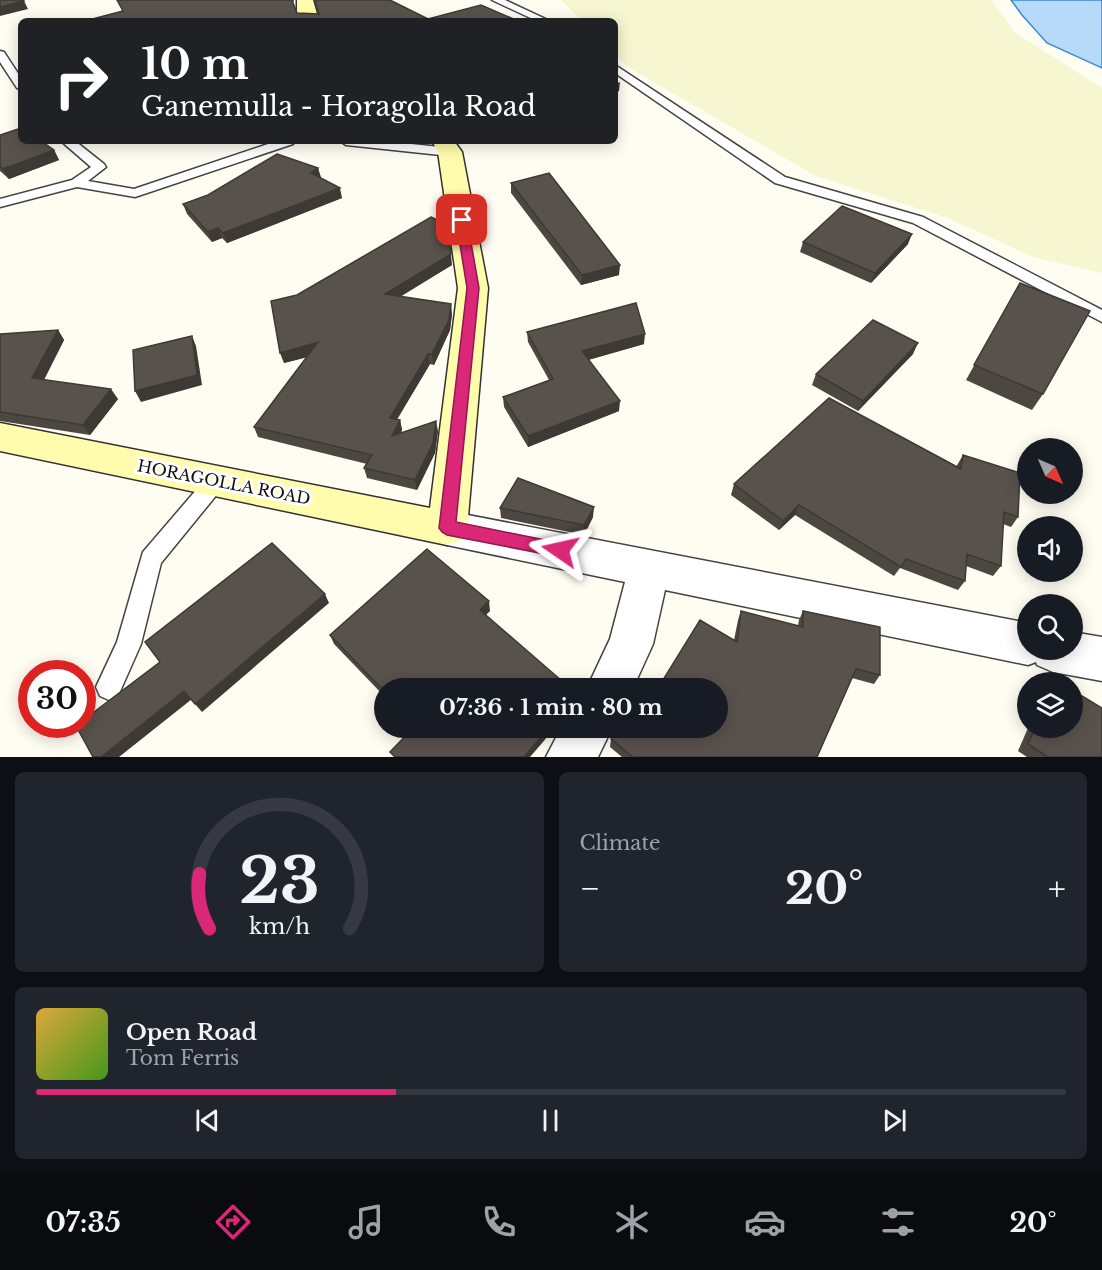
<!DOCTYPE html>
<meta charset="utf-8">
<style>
body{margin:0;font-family:"Libre Baskerville",serif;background:#20242c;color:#f1f3f6;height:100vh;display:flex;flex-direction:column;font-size:22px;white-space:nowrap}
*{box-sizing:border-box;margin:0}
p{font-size:20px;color:#9ea1a6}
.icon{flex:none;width:33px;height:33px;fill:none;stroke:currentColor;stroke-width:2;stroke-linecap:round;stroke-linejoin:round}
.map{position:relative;height:757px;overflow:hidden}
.drawer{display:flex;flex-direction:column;gap:15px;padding:15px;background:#0d0f14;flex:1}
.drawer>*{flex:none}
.hud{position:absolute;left:18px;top:18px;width:600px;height:126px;border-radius:9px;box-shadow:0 3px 15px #0003;background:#202124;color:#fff;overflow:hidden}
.needle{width:39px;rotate:135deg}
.buttons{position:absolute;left:1017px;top:438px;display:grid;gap:12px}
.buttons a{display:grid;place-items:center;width:66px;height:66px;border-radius:50%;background:#171b24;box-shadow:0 3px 15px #0003;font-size:30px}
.speed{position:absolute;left:18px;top:660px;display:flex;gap:12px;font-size:30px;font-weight:700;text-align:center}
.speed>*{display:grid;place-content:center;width:78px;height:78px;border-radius:50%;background:#171b24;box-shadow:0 3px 15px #0003;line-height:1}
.speed .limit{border:9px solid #d22;background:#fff;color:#111}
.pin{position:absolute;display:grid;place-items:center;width:51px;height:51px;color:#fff;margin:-26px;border-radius:12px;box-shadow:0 3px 9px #0006}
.me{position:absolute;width:66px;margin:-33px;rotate:281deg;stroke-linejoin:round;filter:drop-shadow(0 0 4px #0008)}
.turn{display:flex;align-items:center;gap:21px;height:126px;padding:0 24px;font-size:27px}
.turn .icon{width:78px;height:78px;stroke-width:2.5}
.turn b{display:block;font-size:42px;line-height:51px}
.big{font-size:45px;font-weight:700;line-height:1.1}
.drawer .widget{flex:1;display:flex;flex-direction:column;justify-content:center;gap:9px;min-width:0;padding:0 21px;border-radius:9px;background:#20242c}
.drawer .dial{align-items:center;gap:0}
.dial svg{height:156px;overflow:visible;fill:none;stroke:#363941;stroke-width:7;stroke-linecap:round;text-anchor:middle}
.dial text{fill:#f1f3f6;stroke:none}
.song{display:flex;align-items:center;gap:18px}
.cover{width:72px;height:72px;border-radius:9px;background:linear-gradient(135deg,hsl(40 70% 55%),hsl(100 70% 35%))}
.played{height:6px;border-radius:3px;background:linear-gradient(90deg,#db2777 35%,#363941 35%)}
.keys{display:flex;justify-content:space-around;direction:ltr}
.heat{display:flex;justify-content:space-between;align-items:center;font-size:33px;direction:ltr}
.drawer .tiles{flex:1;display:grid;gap:15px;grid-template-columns:1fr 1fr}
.widget:last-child{grid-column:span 2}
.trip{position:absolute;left:374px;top:678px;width:354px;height:60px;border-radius:30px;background:#171b24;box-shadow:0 3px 15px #0003;font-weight:700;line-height:60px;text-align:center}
.tab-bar{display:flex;height:96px;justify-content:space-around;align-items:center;background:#090b0e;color:#9ea1a6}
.tab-bar .icon{width:42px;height:42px}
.tab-bar .on{color:#db2777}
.tab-bar b{font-size:27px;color:#f1f3f6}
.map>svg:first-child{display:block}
.farmland{fill:#f6f6d1}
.water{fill:#b6daf8;stroke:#3b8ad1;stroke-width:1.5}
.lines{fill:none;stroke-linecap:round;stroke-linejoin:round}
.lane-casing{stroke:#434343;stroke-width:3}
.street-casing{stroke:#434343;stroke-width:3}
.secondary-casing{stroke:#323232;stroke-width:3}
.lane{fill:#fff;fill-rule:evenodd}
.street{fill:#fff;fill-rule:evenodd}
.secondary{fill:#fffcad;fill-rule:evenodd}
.wall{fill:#4d4741}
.shaded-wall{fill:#3e3935}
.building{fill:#59524c;stroke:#3e3935;stroke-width:1.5}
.route{fill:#db2777;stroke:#8e194d;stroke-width:1.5}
.labels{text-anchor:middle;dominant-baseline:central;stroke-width:6;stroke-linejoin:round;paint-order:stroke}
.street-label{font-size:16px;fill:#101010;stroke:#fff}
</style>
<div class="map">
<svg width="1102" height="757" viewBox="0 0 1102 757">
<rect width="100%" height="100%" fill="#fffdf2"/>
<!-- farmland -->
<path class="farmland" d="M561,0H992L1014,32L1102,88V273L1033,257L948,218L816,176L626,66L615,54V21H582Z"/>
<!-- water -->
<path class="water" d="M1011,0H1102V68L1047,43L1022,15Z"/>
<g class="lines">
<defs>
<path id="lane" d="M492,0H505L550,21H537Z
M0,51L4,52L21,78V89L17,88L0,62Z
M615,65L785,177L923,217L1102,310V322L913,223L775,183L615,73Z
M61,141H75L104,164L106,167L88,181L134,189L277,141H295L293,144L135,197L77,187L0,207V199L72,180L91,167Z
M340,141H382L450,148L456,152L450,156L346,145Z
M216,473L223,475L226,481L223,487L161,563L141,644L118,696L109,700L100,696L96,687L117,642L143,552L209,475Z"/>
<path id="street" d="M447,511L1028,623V650H1072V632L1102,637V681L1053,672L1037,665L1036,662L1028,665L665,590L653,644L633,688H587L610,639L625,582L447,545L433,540L427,528L433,516Z
M561,728H612L598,757H546Z"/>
<path id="secondary" d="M297,0H313L319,21H301L297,12Z
M432,141H454L462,152L488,288L467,528L461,540L447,545L0,451V423L430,508L458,288L438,152Z"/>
</defs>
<!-- lane casing -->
<use href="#lane" class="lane-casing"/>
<!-- street casing -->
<use href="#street" class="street-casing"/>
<!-- secondary casing -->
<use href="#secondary" class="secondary-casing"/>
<!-- lane -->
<use href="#lane" class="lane"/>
<!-- street -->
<use href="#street" class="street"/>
<!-- secondary -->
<use href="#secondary" class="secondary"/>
</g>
<!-- wall -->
<path class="wall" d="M0,135L54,150L59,160L9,179L0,171Z
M318,168L321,178L342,198L227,243L222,238L212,242L187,214L183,204Z
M511,183L619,275L581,285L511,193Z
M803,242L908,244L871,283L800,252Z
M452,265L400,296L452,314L450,330L434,365L430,364L397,419L400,420L402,430L401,433L438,431L435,453L417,490L367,478L364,468L367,464L258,437L254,427L308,357L284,363L297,295Z
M1020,283L1043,394L1032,410L966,380Z
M58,330L64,340L44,380L118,399L90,435L0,421V334Z
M527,332L644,344L588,360L619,411L528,447L504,407L503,397L549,380L528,342Z
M913,354L858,411L812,385L816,374Z
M963,455L1018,517L1011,527L1003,524L1001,566L993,576L966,566L965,581L958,590L900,568L894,576L795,515L779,530L731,495L734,484L956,467Z
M500,508L593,517L584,535L501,518Z
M490,611L384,688V696L334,644L330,635Z
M741,611L798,626L799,620L803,611L880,675L874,684L852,678L817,757H622L610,747L611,739L717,728L734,640L738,620Z
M1028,728H1072L1102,757H1027L1018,751Z"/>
<!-- shaded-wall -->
<path class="shaded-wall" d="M24,1L28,9L0,16V7Z
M620,82L619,91L615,93V84Z
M54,150L59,160L9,179L3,169Z
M318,168L321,178L311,173Z
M340,188L342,198L227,243L223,233Z
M218,228L222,238L212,242L208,232Z
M912,234L908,244L871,283L875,273Z
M451,254L452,265L387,305L385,294Z
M620,265L619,275L581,285L582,275Z
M451,304L452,314L450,330L434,365L432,354Z
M58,330L64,340L39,389L32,378Z
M645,334L644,344L581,362L582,351Z
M192,336L196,346L202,385L141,402L135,391Z
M318,342L322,353L284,363L280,353Z
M918,343L913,354L858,411L863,401Z
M428,354L430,364L392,428L390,418Z
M111,389L118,399L90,435L83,425Z
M620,401L619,411L528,447V436Z
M400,420L402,430L395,447L392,436Z
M436,421L438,431L435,453L417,490L415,480Z
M799,505L795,515L779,530L783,521Z
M594,507L593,517L584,535V525Z
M325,594L329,603L202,712L195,704Z
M489,601L490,611L481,620L480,610Z
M184,691L192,699L119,757H101Z
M549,728H555L530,757H524Z"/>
<!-- building -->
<path class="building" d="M0,0H23L24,1L0,7Z
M117,0H293V3L297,13L319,14L315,0H390L428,19L481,5L518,21H90L89,20L123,11Z
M21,128V141H41L54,150L3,169L0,166V135Z
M277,154L318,168L311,173L340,188L223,233L218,228L208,232L183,204L208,195Z
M549,173L620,265L582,275L511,183Z
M842,206L912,234L875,273L803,242Z
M431,217L447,225L451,254L385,294L451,304L449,320L432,354H428L390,418L400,420L392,436L436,421L433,443L415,480L364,468L372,455L254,427L318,342L280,353L271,301L297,295Z
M1020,283L1090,311L1043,394L974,365Z
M636,303L645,334L582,351L620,401L528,436L503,397L553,379L527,332Z
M873,320L918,343L863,401L816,374Z
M58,330L32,378L111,389L83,425L0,412V334Z
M192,336L197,375L135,391L133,350Z
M829,398L961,469L963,455L1020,473L1018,517L1004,512L1001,566L967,554L965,581L906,559L901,567L799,505L783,521L734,484Z
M518,478L594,507L584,525L500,508Z
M272,543L325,594L195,704L184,691L101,757H93L76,726L78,724H82V721L160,662L145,642Z
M427,549L489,601L480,610L570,688H384V691L330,635Z
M741,611L803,627V611L880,627V675L856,669L817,757H633L611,739L619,728H717V688H658L700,620L737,642Z
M1055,679L1061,682H1054Z
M1072,690L1102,708V757H1048L1028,744L1035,728H1072Z
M413,728H549L524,757H395L390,752Z"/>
<!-- route -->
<path class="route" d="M462,217L467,220L479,288L456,522L560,543L565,545L568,550L565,555L560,557L447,535L442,532L439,528L467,288L456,220Z"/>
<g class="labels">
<!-- street labels -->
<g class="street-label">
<text transform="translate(224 482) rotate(11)">HORAGOLLA ROAD</text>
</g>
</g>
</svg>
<div class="buttons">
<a><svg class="needle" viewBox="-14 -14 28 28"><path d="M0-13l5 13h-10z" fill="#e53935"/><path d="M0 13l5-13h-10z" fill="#9ea1a6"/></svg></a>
<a><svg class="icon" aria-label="sound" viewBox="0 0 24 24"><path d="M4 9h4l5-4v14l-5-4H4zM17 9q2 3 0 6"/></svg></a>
<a><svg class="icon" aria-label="search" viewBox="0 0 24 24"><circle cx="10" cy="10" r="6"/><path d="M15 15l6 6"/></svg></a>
<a><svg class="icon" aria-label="layers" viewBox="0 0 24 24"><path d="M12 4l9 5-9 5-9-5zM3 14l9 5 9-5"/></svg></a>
</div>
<div class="speed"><div class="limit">30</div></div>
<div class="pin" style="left:462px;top:220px;background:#d93025"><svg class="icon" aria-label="arrive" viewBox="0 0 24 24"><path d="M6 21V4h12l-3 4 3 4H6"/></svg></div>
<svg class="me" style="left:560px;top:550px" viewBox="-20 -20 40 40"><path d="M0-17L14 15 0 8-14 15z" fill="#db2777" stroke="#fff" stroke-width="4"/></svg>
<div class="trip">07:36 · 1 min · 80 m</div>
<div class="hud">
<div class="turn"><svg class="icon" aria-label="right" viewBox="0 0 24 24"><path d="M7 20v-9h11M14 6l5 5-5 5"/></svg><div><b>10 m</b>Ganemulla - Horagolla Road</div></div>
</div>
</div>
<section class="drawer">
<div class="tiles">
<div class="widget dial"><svg viewBox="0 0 100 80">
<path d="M14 69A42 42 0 1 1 86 69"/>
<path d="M14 69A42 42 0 0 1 9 41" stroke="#db2777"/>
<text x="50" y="56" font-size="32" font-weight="700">23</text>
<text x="50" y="72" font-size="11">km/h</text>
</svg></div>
<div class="widget"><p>Climate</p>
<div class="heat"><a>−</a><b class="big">20°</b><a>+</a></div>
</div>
<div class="widget">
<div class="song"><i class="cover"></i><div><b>Open Road</b><p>Tom Ferris</p></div></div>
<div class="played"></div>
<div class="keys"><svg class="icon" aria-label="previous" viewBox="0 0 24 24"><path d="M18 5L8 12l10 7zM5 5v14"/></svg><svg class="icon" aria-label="pause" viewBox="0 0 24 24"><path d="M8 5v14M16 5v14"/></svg><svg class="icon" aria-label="next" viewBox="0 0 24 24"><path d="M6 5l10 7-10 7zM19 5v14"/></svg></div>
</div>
</div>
</section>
<nav class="tab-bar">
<b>07:35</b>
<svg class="icon on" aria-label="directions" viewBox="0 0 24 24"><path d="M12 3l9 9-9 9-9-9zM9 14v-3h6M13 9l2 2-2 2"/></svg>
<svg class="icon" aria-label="music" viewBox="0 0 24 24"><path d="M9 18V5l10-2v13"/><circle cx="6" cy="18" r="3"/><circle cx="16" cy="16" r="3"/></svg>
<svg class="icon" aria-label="phone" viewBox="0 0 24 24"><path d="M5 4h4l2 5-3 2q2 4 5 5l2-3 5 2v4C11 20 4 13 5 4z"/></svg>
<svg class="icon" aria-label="climate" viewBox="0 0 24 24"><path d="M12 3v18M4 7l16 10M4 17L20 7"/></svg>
<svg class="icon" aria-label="car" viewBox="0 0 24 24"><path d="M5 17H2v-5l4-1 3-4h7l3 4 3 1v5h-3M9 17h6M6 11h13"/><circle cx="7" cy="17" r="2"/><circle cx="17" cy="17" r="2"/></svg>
<svg class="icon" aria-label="filters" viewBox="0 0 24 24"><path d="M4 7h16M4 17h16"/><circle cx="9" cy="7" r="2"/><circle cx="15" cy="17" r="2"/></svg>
<b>20°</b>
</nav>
